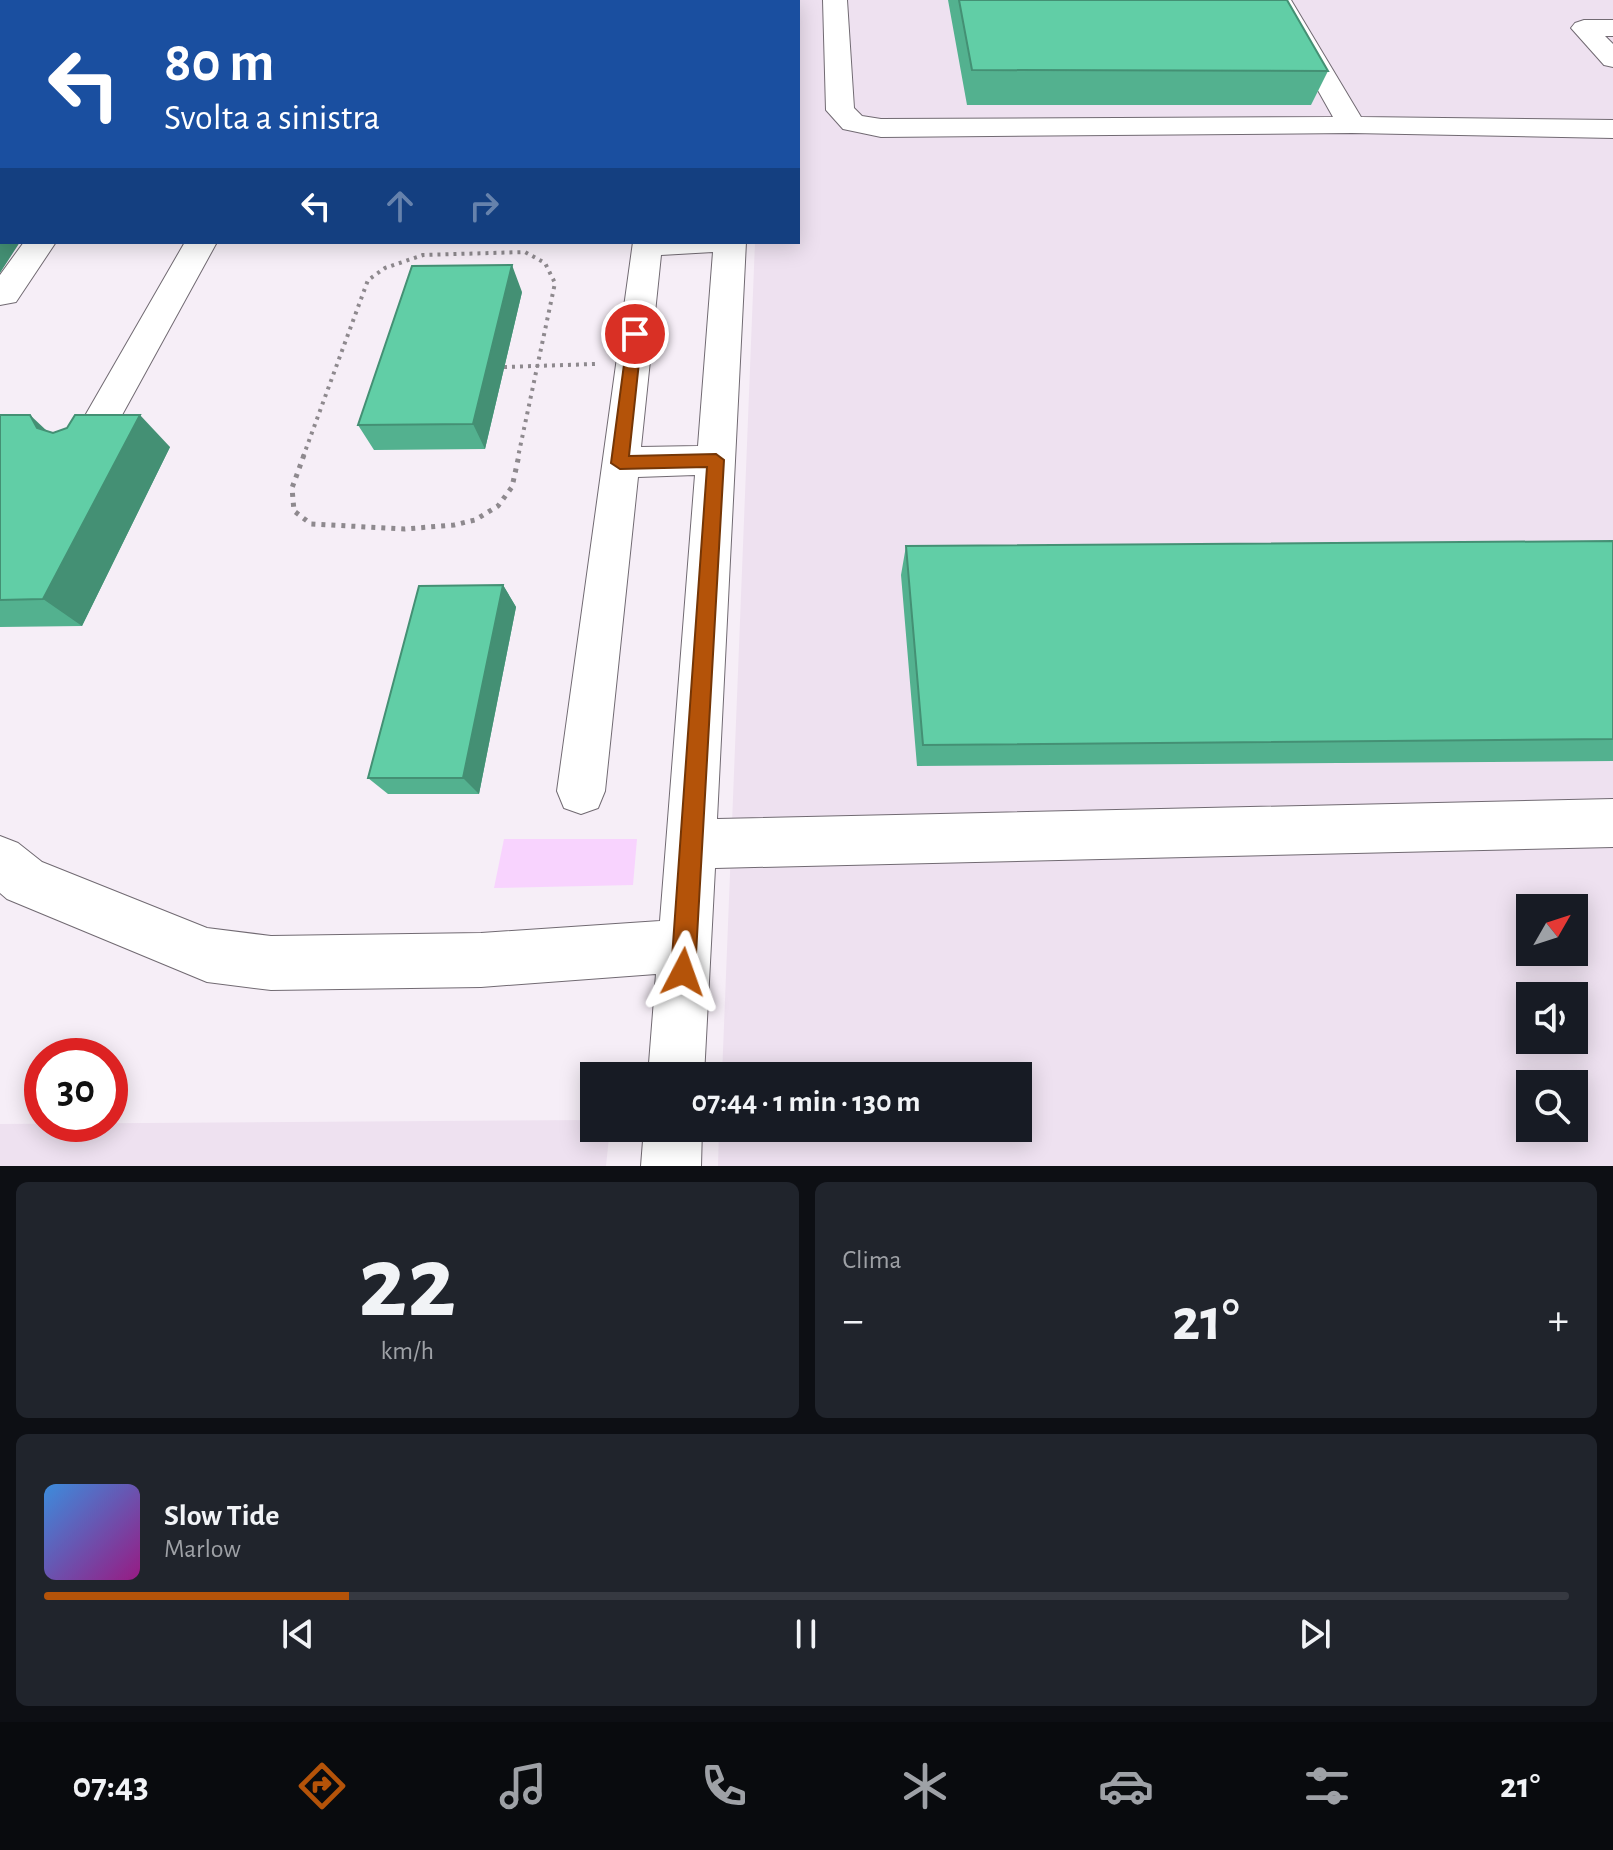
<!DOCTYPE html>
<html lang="it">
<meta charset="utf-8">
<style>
body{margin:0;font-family:"Alegreya Sans",sans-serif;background:#20242c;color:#f1f3f6;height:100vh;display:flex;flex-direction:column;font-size:30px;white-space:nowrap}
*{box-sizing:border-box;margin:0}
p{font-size:26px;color:#9ea1a6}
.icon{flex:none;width:44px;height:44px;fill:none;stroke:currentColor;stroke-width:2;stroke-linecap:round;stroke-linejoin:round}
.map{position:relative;height:1166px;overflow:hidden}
.panel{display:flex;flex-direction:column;gap:16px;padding:16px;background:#0d0f14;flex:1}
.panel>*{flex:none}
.hud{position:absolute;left:0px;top:0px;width:800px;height:244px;box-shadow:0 4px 20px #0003;background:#1a4fa0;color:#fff;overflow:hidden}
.needle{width:52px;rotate:51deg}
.controls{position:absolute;left:1516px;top:894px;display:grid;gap:16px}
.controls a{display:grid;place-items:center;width:72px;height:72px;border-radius:0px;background:#171b24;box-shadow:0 4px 20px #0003;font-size:40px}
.speed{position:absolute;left:24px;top:1038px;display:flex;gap:16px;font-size:40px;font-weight:700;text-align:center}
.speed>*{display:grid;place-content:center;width:104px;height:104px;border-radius:50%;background:#171b24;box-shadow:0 4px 20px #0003;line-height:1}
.speed .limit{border:12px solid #d22;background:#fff;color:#111}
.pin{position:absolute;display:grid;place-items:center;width:68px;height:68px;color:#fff;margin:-34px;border:4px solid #fff;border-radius:50%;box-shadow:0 2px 8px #0007}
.me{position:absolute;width:88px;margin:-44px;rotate:4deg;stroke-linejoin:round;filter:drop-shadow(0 0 6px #0008)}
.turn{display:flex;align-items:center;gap:28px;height:168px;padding:0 32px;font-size:36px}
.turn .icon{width:104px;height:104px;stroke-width:2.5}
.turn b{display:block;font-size:56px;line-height:68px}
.lanes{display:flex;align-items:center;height:76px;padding:0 32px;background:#0003;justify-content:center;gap:40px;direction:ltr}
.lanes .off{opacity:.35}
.big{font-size:60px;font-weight:700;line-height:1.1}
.panel .card{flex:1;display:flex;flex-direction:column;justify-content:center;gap:12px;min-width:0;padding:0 28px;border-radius:12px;background:#20242c}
.panel .dial{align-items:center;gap:0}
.dial b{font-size:104px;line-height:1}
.song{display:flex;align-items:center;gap:24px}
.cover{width:96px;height:96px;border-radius:12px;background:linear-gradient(135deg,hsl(210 70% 55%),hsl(310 70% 35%))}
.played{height:8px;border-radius:4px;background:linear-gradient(90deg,#b45309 20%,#363941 20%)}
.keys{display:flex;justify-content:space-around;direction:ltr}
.heat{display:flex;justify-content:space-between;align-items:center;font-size:44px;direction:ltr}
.panel .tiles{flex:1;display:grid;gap:16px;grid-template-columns:1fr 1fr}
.card:last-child{grid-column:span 2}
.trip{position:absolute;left:580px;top:1062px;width:452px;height:80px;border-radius:0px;background:#171b24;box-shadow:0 4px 20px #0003;font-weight:700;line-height:80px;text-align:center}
.dock{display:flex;height:128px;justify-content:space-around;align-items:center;background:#090b0e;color:#9ea1a6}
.dock .icon{width:56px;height:56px}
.dock .on{color:#b45309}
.dock b{font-size:36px;color:#f1f3f6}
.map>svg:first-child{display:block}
.built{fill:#eee1f0;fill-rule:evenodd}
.green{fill:#f8d3fe}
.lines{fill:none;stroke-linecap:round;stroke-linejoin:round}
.minor-casing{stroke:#716a72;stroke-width:2}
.path-far1{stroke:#8e898e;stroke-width:4;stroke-dasharray:3 5;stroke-linecap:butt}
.path{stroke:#8e898e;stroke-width:5;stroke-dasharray:4 6;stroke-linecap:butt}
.minor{fill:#fff;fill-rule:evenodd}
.wall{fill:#53b18f}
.shaded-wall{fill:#449074}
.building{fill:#61cea6;stroke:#449074;stroke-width:2}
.route{fill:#b45309;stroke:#753606;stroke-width:2}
</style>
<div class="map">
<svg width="1613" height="1166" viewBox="0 0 1613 1166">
<rect width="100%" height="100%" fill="#f6eef7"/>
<!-- built -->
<path class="built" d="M765,0H1613V1166H718L719,1128H1018V1076H722L755,242H798V2ZM1530,908H1574V952H1530ZM1530,996H1574V1040H1530ZM1530,1084H1574V1128H1530Z
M594,1120V1128H610L606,1166H0V1124Z"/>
<!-- green -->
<path class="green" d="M504,839H637L633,885L494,888Z"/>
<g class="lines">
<defs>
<path id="minor" d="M733,0H757V2H733Z
M823,0H847L854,108L862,116L881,119L1333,117L1267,0H1291L1361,117L1613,120V138L1352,133L881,137L843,129L826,110Z
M1584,20H1613V36H1605L1613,44V67L1604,65L1571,28L1575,23Z
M0,55H2V71H0Z
M0,126H2V144H0Z
M24,242H56L16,302L0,305V275Z
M185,242H217L99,457L86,462L73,457L67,447Z
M633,242H746L717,819L1613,799V847L715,868L704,1076H648L656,974L481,987L271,990L207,982L7,899L0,893V836L18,843L42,862L207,928L271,936L481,933L660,921L695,475L638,477L605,791L598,808L581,814L564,808L557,791ZM713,252L698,446L641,447L661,255Z
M644,1128H702L701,1166H641Z"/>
</defs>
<!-- minor casing -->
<use href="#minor" class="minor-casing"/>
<!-- path-far1 -->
<path class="path-far1" d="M504,367L595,364
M303,457L368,280L385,268L423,255L525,252L545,263L555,283L518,457"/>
<!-- path -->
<path class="path" d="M304,455L292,488L294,511L311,524L405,529L454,525L475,520L498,506L512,487L519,455"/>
<!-- minor -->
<use href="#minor" class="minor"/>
</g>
<!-- wall -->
<path class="wall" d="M0,0H658L657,2H2V27H0Z
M948,0H1287L1328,71L1311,105H967Z
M522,292L485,449L374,450L358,425Z
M0,415L53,433L170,447L82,626L0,627Z
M1613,541V761L917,766L901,575L906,546Z
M503,585L516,607L479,794H388L368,778Z"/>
<!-- shaded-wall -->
<path class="shaded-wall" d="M566,0H580V2H566Z
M2,203V242H20L0,273V205Z
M512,265L522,292L485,449L473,424Z
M30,415L64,447L37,428Z
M140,415L170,447L82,626L43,599Z
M503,585L516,607L479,794L463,778Z"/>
<!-- building -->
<path class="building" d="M133,0H566V2H132Z
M959,0H1287L1328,71L972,70Z
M0,137H2V203L0,205Z
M512,265L473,424L358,425L412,266Z
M0,415H30L37,428L53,433L67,428L75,415H140L43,599L0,600Z
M1613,541V739L923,745L906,546Z
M503,585L463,778H368L419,586Z"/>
<!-- route -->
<path class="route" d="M635,329L642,334L629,456L716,454L724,460L695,972L691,980L683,984L675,980L671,972L707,467L620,469L611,463L628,334Z"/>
</svg>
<div class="controls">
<a><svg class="needle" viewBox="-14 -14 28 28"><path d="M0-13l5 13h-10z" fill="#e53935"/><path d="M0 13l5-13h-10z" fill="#9ea1a6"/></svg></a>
<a><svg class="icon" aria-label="sound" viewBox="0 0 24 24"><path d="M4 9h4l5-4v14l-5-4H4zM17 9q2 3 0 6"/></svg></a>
<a><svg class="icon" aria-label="search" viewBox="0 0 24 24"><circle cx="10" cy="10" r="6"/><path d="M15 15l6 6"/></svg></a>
</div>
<div class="speed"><div class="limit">30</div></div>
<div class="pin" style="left:635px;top:334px;background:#d93025"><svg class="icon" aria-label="arrive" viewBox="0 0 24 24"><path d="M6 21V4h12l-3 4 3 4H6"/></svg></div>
<svg class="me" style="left:683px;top:972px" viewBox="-20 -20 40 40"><path d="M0-17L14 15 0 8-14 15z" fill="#b45309" stroke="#fff" stroke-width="4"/></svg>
<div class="trip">07:44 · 1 min · 130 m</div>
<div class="hud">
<div class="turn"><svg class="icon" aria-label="left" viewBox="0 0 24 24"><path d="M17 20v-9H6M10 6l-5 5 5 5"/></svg><div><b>80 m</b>Svolta a sinistra</div></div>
<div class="lanes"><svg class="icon" aria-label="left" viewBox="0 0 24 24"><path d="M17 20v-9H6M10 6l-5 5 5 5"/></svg><svg class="icon off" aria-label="ahead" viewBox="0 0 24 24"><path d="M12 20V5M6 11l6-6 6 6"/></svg><svg class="icon off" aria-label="right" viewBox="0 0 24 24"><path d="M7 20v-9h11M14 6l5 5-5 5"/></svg></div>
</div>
</div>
<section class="panel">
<div class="tiles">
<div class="card dial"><b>22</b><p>km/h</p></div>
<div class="card"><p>Clima</p>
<div class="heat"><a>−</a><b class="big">21°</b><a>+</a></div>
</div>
<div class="card">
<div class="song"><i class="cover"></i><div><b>Slow Tide</b><p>Marlow</p></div></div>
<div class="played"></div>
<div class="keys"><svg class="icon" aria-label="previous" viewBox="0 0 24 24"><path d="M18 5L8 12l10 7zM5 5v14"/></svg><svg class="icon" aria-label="pause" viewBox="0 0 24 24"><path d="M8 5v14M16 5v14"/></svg><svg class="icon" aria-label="next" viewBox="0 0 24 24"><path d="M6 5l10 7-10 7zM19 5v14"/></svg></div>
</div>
</div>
</section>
<nav class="dock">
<b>07:43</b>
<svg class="icon on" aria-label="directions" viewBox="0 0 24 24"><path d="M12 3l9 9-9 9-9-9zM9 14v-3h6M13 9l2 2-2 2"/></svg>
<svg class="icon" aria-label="music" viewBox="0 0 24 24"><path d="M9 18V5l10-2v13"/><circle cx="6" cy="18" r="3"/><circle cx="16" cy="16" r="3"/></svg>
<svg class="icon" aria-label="phone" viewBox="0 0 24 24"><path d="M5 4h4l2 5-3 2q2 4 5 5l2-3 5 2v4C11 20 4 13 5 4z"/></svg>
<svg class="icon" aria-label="climate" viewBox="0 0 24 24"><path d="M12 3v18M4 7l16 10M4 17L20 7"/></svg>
<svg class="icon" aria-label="car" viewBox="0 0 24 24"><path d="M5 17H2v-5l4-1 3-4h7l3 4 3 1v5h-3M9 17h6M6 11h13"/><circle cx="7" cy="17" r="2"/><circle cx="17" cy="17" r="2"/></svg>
<svg class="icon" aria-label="filters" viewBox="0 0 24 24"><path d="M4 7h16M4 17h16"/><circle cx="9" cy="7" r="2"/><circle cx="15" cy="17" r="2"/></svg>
<b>21°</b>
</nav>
